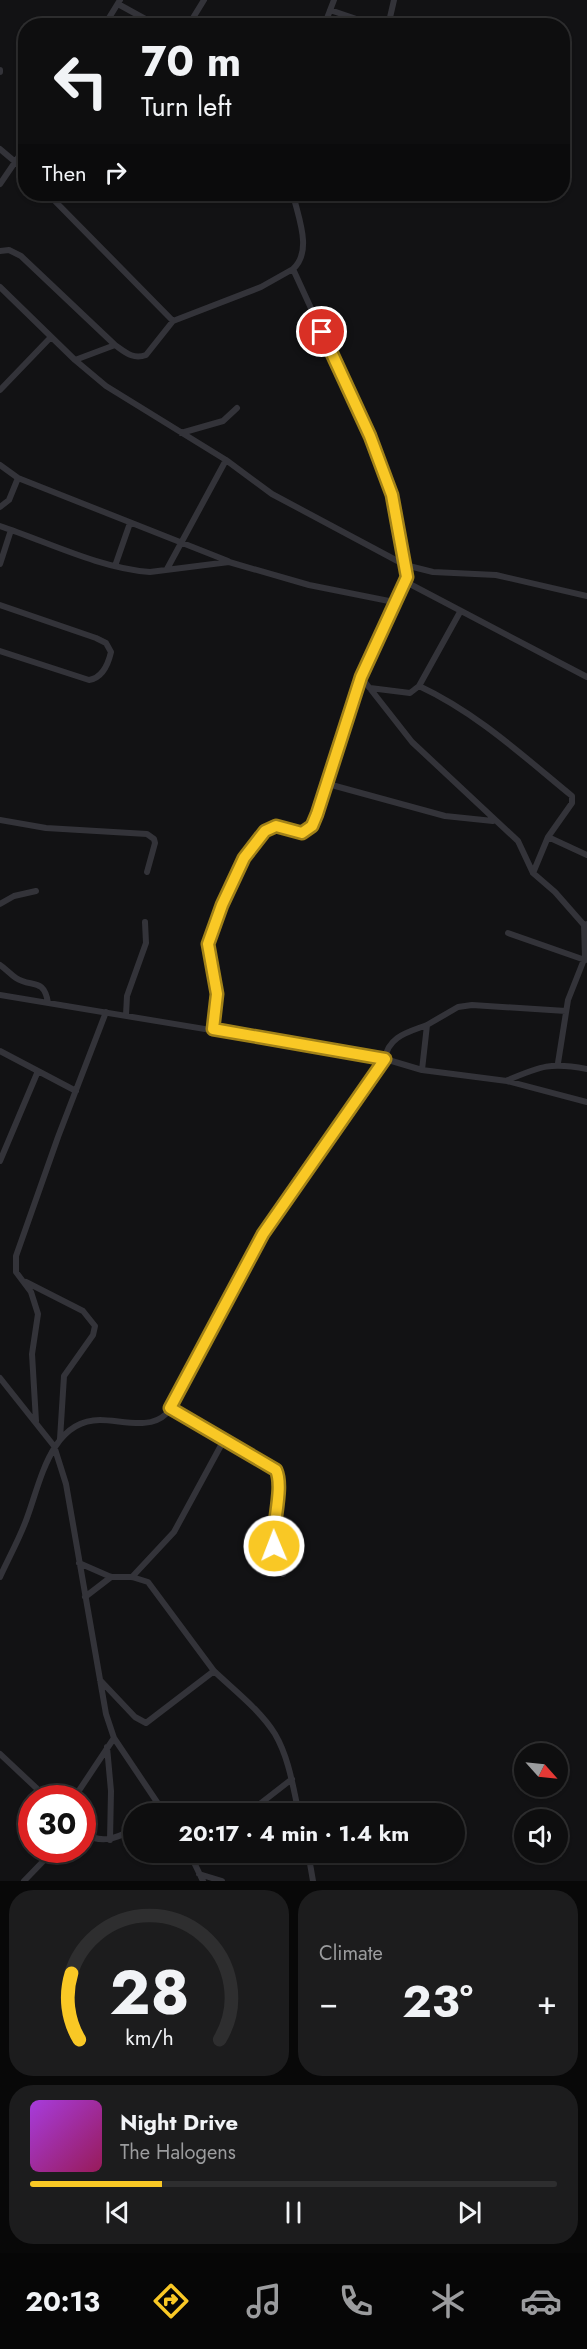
<!DOCTYPE html>
<meta charset="utf-8">
<style>
body{margin:0;font-family:Jost,sans-serif;background:#1c1c1d;color:#f1f3f6;height:100vh;display:flex;flex-direction:column;font-size:22px;white-space:nowrap}
*{box-sizing:border-box;margin:0}
p{font-size:20px;color:#9b9c9e}
.icon{flex:none;width:33px;height:33px;fill:none;stroke:currentColor;stroke-width:2;stroke-linecap:round;stroke-linejoin:round}
.map{position:relative;height:1881px;overflow:hidden}
.details{display:flex;flex-direction:column;gap:9px;padding:9px;background:#080808;flex:1}
.details>*{flex:none}
.hud{position:absolute;left:18px;top:18px;width:552px;height:183px;border-radius:24px;box-shadow:0 2px 4px #0004,0 0 0 2px #2e2e2f;background:#0e0e0f;color:#f1f3f6;overflow:hidden}
.needle{width:39px;rotate:117deg}
.buttons{position:absolute;left:514px;top:1743px;display:grid;gap:12px}
.buttons a{display:grid;place-items:center;width:54px;height:54px;border-radius:50%;background:#0e0e0f;box-shadow:0 2px 4px #0004,0 0 0 2px #2e2e2f;font-size:30px}
.speed{position:absolute;left:18px;top:1785px;display:flex;gap:12px;font-size:30px;font-weight:700;text-align:center}
.speed>*{display:grid;place-content:center;width:78px;height:78px;border-radius:50%;background:#0e0e0f;box-shadow:0 2px 4px #0004,0 0 0 2px #2e2e2f;line-height:1}
.speed .limit{border:9px solid #d22;background:#fff;color:#111}
.pin{position:absolute;display:grid;place-items:center;width:51px;height:51px;color:#fff;margin:-26px;border:3px solid #fff;border-radius:50%;box-shadow:0 2px 6px #0007}
.me{position:absolute;width:66px;margin:-33px;rotate:359deg;stroke-linejoin:round;filter:drop-shadow(0 0 4px #0008)}
.turn{display:flex;align-items:center;gap:21px;height:126px;padding:0 24px;font-size:27px}
.turn .icon{width:78px;height:78px;stroke-width:2.5}
.turn b{display:block;font-size:42px;line-height:51px}
.then{display:flex;align-items:center;height:57px;padding:0 24px;background:#0003;gap:12px;font-size:22px}
.big{font-size:45px;font-weight:700;line-height:1.1}
.details .widget{flex:1;display:flex;flex-direction:column;justify-content:center;gap:9px;min-width:0;padding:0 21px;border-radius:24px;background:#1c1c1d}
.details .dial{align-items:center;gap:0}
.dial svg{height:156px;overflow:visible;fill:none;stroke:#2e2e2f;stroke-width:7;stroke-linecap:round;text-anchor:middle}
.dial text{fill:#f1f3f6;stroke:none}
.song{display:flex;align-items:center;gap:18px}
.cover{width:72px;height:72px;border-radius:9px;background:linear-gradient(135deg,hsl(280 70% 55%),hsl(330 70% 35%))}
.played{height:6px;border-radius:3px;background:linear-gradient(90deg,#f9c825 25%,#2e2e2f 25%)}
.keys{display:flex;justify-content:space-around;direction:ltr}
.heat{display:flex;justify-content:space-between;align-items:center;font-size:33px;direction:ltr}
.details .tiles{flex:1;display:grid;gap:9px;grid-template-columns:1fr 1fr}
.widget:last-child{grid-column:span 2}
.trip{position:absolute;left:123px;top:1803px;width:342px;height:60px;border-radius:30px;background:#0e0e0f;box-shadow:0 2px 4px #0004,0 0 0 2px #2e2e2f;font-weight:700;line-height:60px;text-align:center}
.menu{display:flex;height:96px;justify-content:space-around;align-items:center;background:#060606;color:#9b9c9e}
.menu .icon{width:42px;height:42px}
.menu .current{color:#f9c825}
.menu b{font-size:27px;color:#f1f3f6}
.map>svg:first-child{display:block}
.lines{fill:none;stroke-linecap:round;stroke-linejoin:round}
.minor{stroke:#333339;stroke-width:6}
.route-casing{stroke:#a28218;stroke-width:15}
.route{stroke:#f9c825;stroke-width:10}
</style>
<div class="map">
<svg width="587" height="1881" viewBox="0 0 587 1881">
<rect width="100%" height="100%" fill="#121214"/>
<g class="lines">
<!-- minor -->
<path class="minor" d="M118,4L158,26
M330,10L377,26
M104,26L120,0
M188,26L204,0
M324,26L334,0
M388,26L394,0
M0,70V72
M0,149L26,171
M0,184L26,146
M48,194L173,321
M0,251L9,250L21,256L115,345C125,352 133,360 146,355L173,321L261,287L293,269
M0,287L75,360L106,386L226,460L272,494L405,565L433,572L496,575L587,596
M75,360L115,345
M0,390L51,337
M181,433L223,421L237,408
M0,465L18,478
M0,507L9,500L18,478L228,561
M0,526C48,542 99,568 150,572L229,562L309,585L394,602
M0,564L11,530
M115,566L130,523
M167,569L226,460
M406,582L587,677
M0,605L96,638L106,643L111,652C108,665 102,678 89,680L0,651
M361,677L412,742L518,841L533,873L555,892L584,925
M419,686L460,612
M370,688L410,693L419,686C477,713 523,756 572,796V803L548,837
M328,784L445,816L493,821
M0,820L46,828L147,834L154,839L155,843L147,872
M533,873L548,837L587,855
M0,904L14,896L36,891
M508,933L585,960
M0,965C6,969 10,974 16,978C31,988 44,977 48,1003
M0,995L385,1059L422,1070L507,1081L587,1102
M126,1015L127,996L146,943L145,922
M213,1029L217,994L208,944L222,905L244,858L265,831L276,826L302,833L312,826L317,814L361,677L407,577L392,495L370,437L293,269C313,251 298,217 293,194
M0,1051L38,1071
M558,1063L568,1000L585,957L584,925L587,924
M422,1070L427,1025L458,1007L472,1005L566,1011
M508,1080C541,1066 551,1062 587,1069
M0,1161L38,1071L76,1091
M26,1282L83,1311L95,1326L93,1335L64,1376L60,1439
M0,1378L54,1446L66,1484L106,1714L114,1738L165,1814
M170,1408L276,1470C283,1485 275,1501 274,1517C272,1537 275,1555 283,1574
M36,1421L32,1354L38,1314L31,1292L16,1272V1256L58,1137L106,1012
M79,1563L111,1577H132L148,1582L214,1671
M0,1577C9,1557 21,1536 28,1515C41,1479 52,1420 100,1420C121,1420 150,1430 166,1414L263,1234L385,1059C388,1036 409,1032 427,1025
M132,1577L174,1532L225,1438
M85,1597L111,1577
M100,1680L135,1717L146,1723L214,1671C235,1691 260,1710 275,1734C289,1758 293,1787 299,1814
M107,1747L111,1791L110,1840
M0,1754L47,1798
M74,1798L114,1738
M247,1814L292,1779
M82,1833C102,1844 115,1839 134,1829
M189,1852L203,1881
M308,1852L313,1881
M199,1874L222,1881
M24,1881L54,1850"/>
</g>
<g class="lines">
<defs>
<path id="route" d="M274,1546C272,1523 284,1488 276,1470L170,1408L263,1234L385,1059L213,1029L217,994L208,944L222,905L244,858L265,831L276,826L302,833L312,826L317,814L361,677L407,577L392,495L370,436L322,332"/>
</defs>
<!-- route casing -->
<use href="#route" class="route-casing"/>
<!-- route -->
<use href="#route" class="route"/>
</g>
</svg>
<div class="buttons">
<a><svg class="needle" viewBox="-14 -14 28 28"><path d="M0-13l5 13h-10z" fill="#e53935"/><path d="M0 13l5-13h-10z" fill="#9b9c9e"/></svg></a>
<a><svg class="icon" aria-label="sound" viewBox="0 0 24 24"><path d="M4 9h4l5-4v14l-5-4H4zM17 9q2 3 0 6"/></svg></a>
</div>
<div class="speed"><div class="limit">30</div></div>
<div class="pin" style="left:322px;top:332px;background:#d93025"><svg class="icon" aria-label="arrive" viewBox="0 0 24 24"><path d="M6 21V4h12l-3 4 3 4H6"/></svg></div>
<svg class="me" style="left:274px;top:1546px" viewBox="-20 -20 40 40"><circle r="17" fill="#f9c825" stroke="#fff" stroke-width="3"/><path d="M0-11L8 9 0 5-8 9z" fill="#fff"/></svg>
<div class="trip">20:17 · 4 min · 1.4 km</div>
<div class="hud">
<div class="turn"><svg class="icon" aria-label="left" viewBox="0 0 24 24"><path d="M17 20v-9H6M10 6l-5 5 5 5"/></svg><div><b>70 m</b>Turn left</div></div>
<div class="then">Then<svg class="icon" aria-label="right" viewBox="0 0 24 24"><path d="M7 20v-9h11M14 6l5 5-5 5"/></svg></div>
</div>
</div>
<section class="details">
<div class="tiles">
<div class="widget dial"><svg viewBox="0 0 100 80">
<path d="M14 69A42 42 0 1 1 86 69"/>
<path d="M14 69A42 42 0 0 1 10 35" stroke="#f9c825"/>
<text x="50" y="56" font-size="32" font-weight="700">28</text>
<text x="50" y="72" font-size="11">km/h</text>
</svg></div>
<div class="widget"><p>Climate</p>
<div class="heat"><a>−</a><b class="big">23°</b><a>+</a></div>
</div>
<div class="widget">
<div class="song"><i class="cover"></i><div><b>Night Drive</b><p>The Halogens</p></div></div>
<div class="played"></div>
<div class="keys"><svg class="icon" aria-label="previous" viewBox="0 0 24 24"><path d="M18 5L8 12l10 7zM5 5v14"/></svg><svg class="icon" aria-label="pause" viewBox="0 0 24 24"><path d="M8 5v14M16 5v14"/></svg><svg class="icon" aria-label="next" viewBox="0 0 24 24"><path d="M6 5l10 7-10 7zM19 5v14"/></svg></div>
</div>
</div>
</section>
<nav class="menu">
<b>20:13</b>
<svg class="icon current" aria-label="directions" viewBox="0 0 24 24"><path d="M12 3l9 9-9 9-9-9zM9 14v-3h6M13 9l2 2-2 2"/></svg>
<svg class="icon" aria-label="music" viewBox="0 0 24 24"><path d="M9 18V5l10-2v13"/><circle cx="6" cy="18" r="3"/><circle cx="16" cy="16" r="3"/></svg>
<svg class="icon" aria-label="phone" viewBox="0 0 24 24"><path d="M5 4h4l2 5-3 2q2 4 5 5l2-3 5 2v4C11 20 4 13 5 4z"/></svg>
<svg class="icon" aria-label="climate" viewBox="0 0 24 24"><path d="M12 3v18M4 7l16 10M4 17L20 7"/></svg>
<svg class="icon" aria-label="car" viewBox="0 0 24 24"><path d="M5 17H2v-5l4-1 3-4h7l3 4 3 1v5h-3M9 17h6M6 11h13"/><circle cx="7" cy="17" r="2"/><circle cx="17" cy="17" r="2"/></svg>
</nav>
